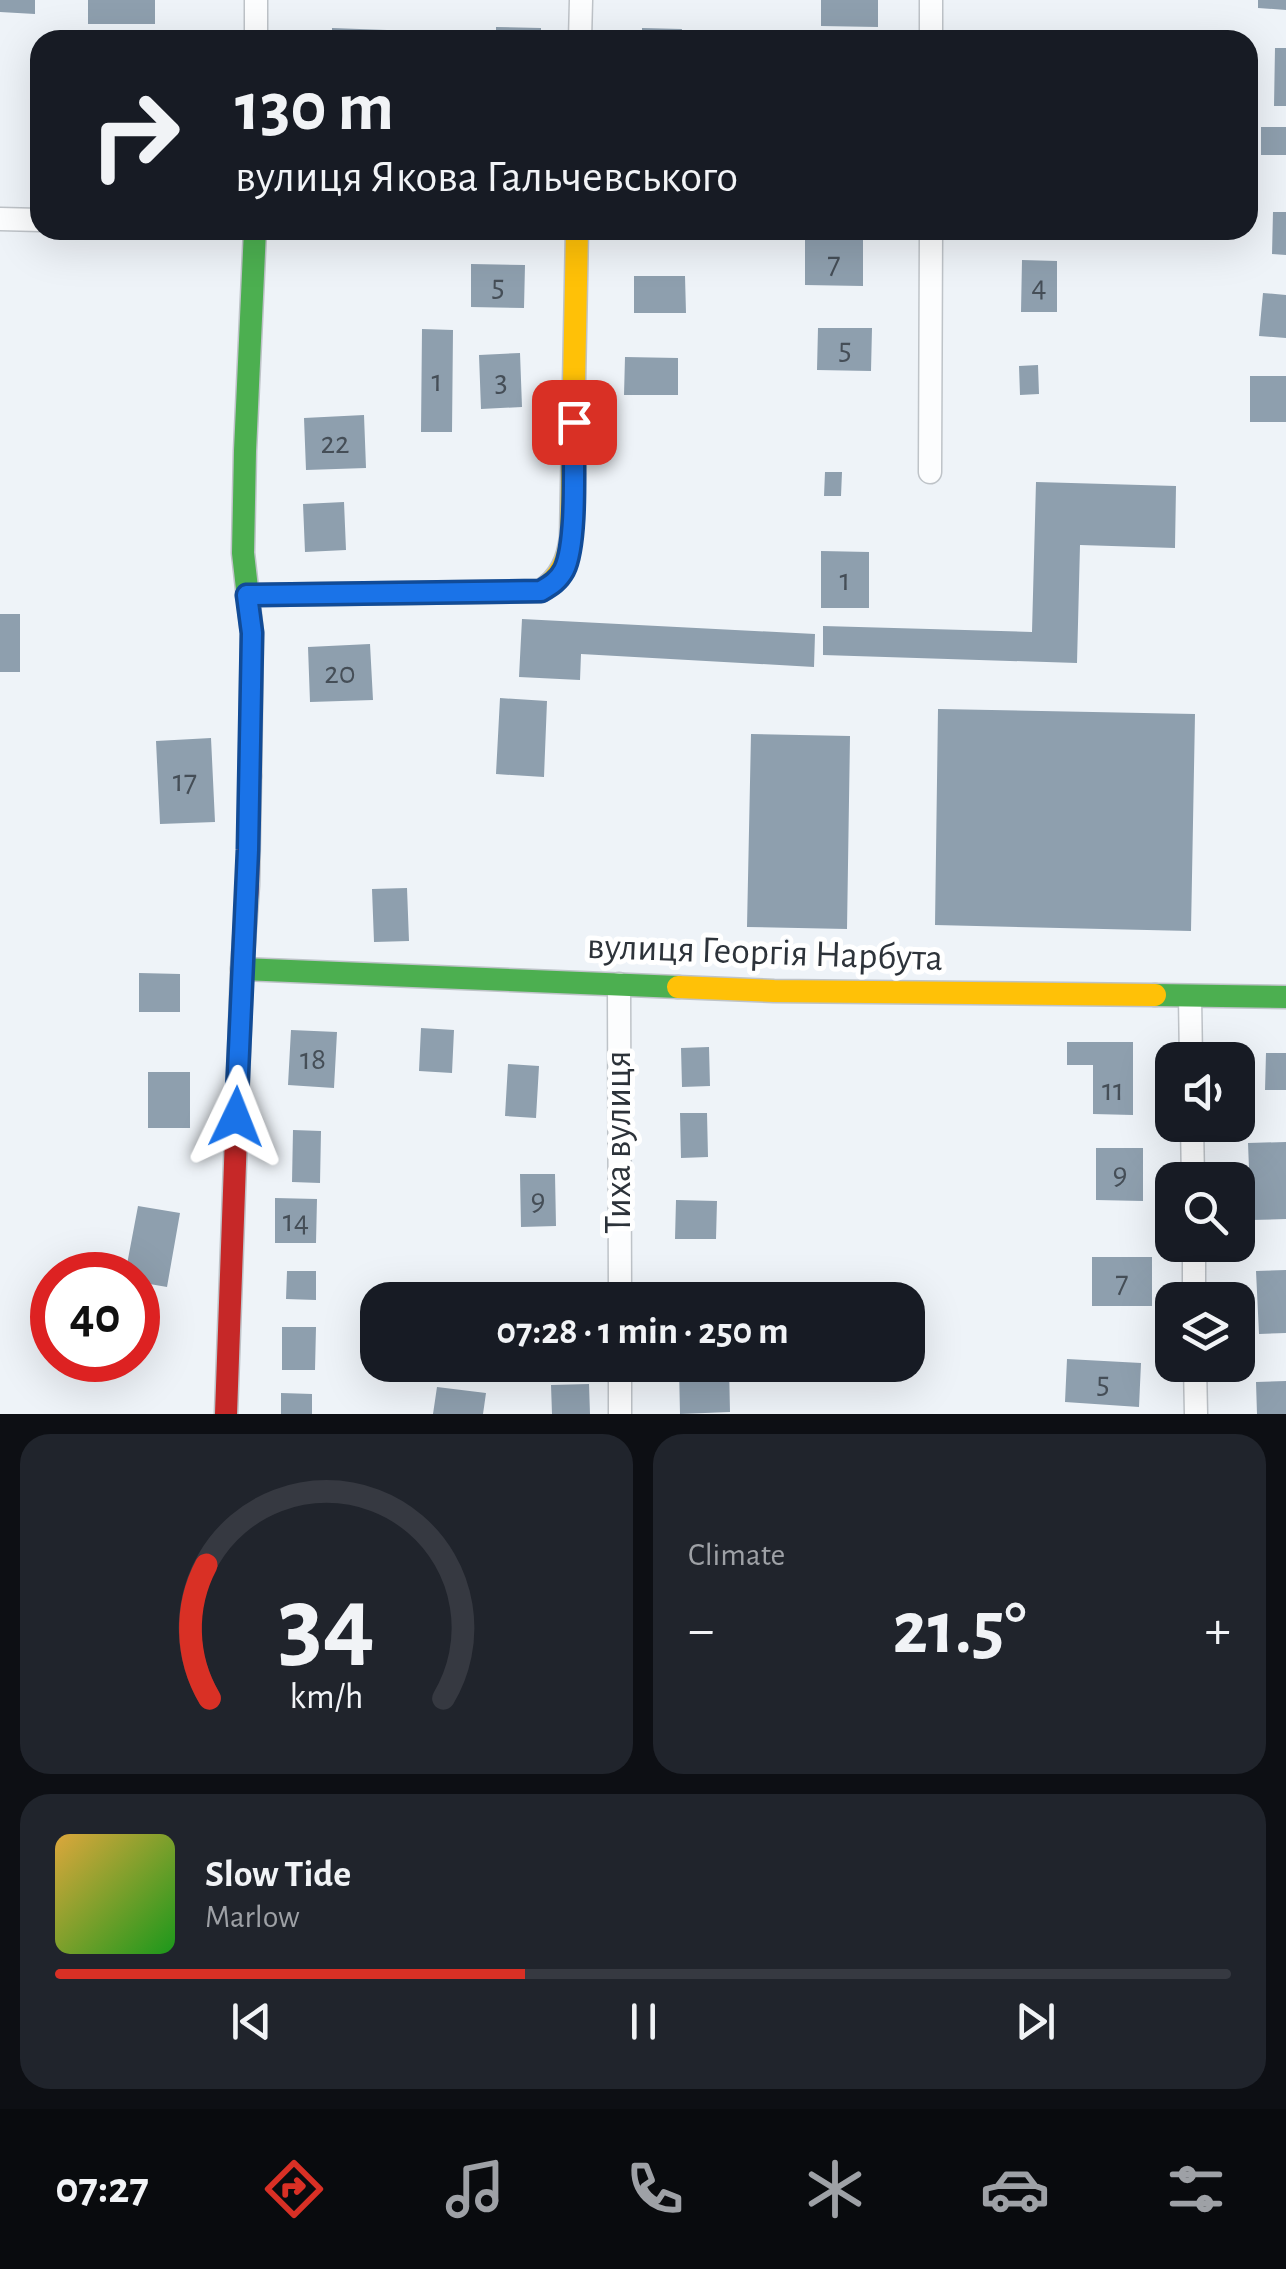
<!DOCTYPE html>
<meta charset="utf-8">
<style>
body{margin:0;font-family:"Alegreya Sans",sans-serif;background:#20242c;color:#f1f3f6;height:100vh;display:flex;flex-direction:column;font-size:38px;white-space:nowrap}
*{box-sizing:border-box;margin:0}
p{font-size:32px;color:#9ea1a6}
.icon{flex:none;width:55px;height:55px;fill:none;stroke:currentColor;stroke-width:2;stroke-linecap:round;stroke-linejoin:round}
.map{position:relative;height:1414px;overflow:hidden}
.drawer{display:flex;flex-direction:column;gap:20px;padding:20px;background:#0d0f14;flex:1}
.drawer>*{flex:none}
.guide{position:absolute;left:30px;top:30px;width:1228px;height:210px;border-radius:30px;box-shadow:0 10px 40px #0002;background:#171b24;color:#f1f3f6;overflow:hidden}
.buttons{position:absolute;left:1155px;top:1042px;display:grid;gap:20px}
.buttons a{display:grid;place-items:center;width:100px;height:100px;border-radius:20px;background:#171b24;box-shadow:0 10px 40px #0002;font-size:50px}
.speed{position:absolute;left:30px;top:1252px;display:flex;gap:20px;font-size:50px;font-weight:700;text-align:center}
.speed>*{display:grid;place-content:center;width:130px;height:130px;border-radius:50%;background:#171b24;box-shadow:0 10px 40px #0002;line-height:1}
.speed .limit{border:15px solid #d22;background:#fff;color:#111}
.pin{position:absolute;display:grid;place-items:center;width:85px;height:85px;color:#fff;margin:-42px;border-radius:20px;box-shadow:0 5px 15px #0006}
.me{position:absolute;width:110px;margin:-55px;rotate:2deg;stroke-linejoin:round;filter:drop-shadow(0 0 8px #0008)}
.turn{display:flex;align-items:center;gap:35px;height:210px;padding:0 40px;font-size:45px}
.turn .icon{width:130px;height:130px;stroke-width:2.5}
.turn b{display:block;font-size:70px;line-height:85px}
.big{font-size:75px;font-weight:700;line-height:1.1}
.drawer .widget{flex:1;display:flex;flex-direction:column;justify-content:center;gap:15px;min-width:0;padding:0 35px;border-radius:30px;background:#20242c}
.drawer .dial{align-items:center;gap:0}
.dial svg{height:260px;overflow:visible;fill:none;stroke:#363941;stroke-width:7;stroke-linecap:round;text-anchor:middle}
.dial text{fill:#f1f3f6;stroke:none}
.song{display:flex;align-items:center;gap:30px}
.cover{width:120px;height:120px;border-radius:15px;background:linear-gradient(135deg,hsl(40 70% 55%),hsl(120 70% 35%))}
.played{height:10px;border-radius:5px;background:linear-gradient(90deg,#d93025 40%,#363941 40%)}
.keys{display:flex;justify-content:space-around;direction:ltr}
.heat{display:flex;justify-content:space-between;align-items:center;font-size:55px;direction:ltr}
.drawer .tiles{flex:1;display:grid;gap:20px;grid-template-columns:1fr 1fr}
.widget:last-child{grid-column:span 2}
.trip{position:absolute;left:360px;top:1282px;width:565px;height:100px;border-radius:30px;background:#171b24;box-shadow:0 10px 40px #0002;font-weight:700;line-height:100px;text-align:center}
.dock{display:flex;height:160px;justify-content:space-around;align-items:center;background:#090b0e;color:#9ea1a6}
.dock .icon{width:70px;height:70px}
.dock .active{color:#d93025}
.dock b{font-size:45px;color:#f1f3f6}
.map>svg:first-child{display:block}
.building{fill:#8e9fae}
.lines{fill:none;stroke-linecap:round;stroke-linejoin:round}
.street-casing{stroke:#bec3c8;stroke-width:25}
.fast-casing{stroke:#bec3c8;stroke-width:25}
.slow-casing{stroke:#bec3c8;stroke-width:25}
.jam-casing{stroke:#bec3c8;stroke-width:25}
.street{stroke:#fcfdfe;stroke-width:22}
.fast{stroke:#4caf50;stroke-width:22}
.slow{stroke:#ffc107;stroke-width:22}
.jam{stroke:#c62828;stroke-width:22}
.route-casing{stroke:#114b97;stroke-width:25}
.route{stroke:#1a73e8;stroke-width:18}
.labels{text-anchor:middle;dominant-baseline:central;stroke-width:10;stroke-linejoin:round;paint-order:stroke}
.number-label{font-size:32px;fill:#454e57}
.street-label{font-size:38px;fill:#2d333a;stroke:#fff}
</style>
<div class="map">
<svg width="1286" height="1414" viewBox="0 0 1286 1414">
<rect width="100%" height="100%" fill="#eef3f8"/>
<!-- building -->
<path class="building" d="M0,0H35V14L0,12Z
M88,0H155V24H88Z
M821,0H878V27L821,26Z
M1258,0H1286V10L1258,8Z
M496,27L541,28V40H496Z
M332,28L387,30V40H332Z
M642,28L682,29L681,40H642Z
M1275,48H1286V106H1274Z
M1261,127H1286V155H1261Z
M1273,212H1286V255L1272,254Z
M487,230H535L534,240L487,239Z
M631,230H681V236H631Z
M805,240H863V286L805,285Z
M1022,260L1057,261V312H1021Z
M471,264L525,265L524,308L471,307Z
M634,276H685L686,313H634Z
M1263,293L1286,295V338L1259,336Z
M818,328H872L871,371L817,370Z
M422,329L453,330L452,432H421Z
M520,353L522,407L481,409L479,355Z
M625,357L678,358V395H624Z
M1038,365L1039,394L1020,395L1019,366Z
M1250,376H1286V422H1250Z
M364,415L366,468L306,470L304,418Z
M825,472H842L841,496H824Z
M1036,482L1176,486L1175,548L1080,545L1077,663L823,655V626L1032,632Z
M344,502L346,550L305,552L303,504Z
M821,551L869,552V608H821Z
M0,614H20V672H0Z
M522,619L815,634L814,667L581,654L580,680L519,677Z
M370,644L373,700L310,702L308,647Z
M500,698L547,701L544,777L496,774Z
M938,709L1195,714L1191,931L935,925Z
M751,734L850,736L847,929L747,927Z
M211,738L215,822L160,824L156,741Z
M407,888L409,941L374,942L372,889Z
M139,973L180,974V1012H139Z
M421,1028L454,1030L452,1073L419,1071Z
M291,1030L337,1032L334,1088L288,1085Z
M1067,1042H1133V1115L1093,1114V1065H1067Z
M709,1047L710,1086L682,1087L681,1048Z
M1266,1053H1286V1090H1265Z
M508,1064L539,1066L536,1118L505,1116Z
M148,1072H190V1128H148Z
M680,1113H707L708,1157L681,1158Z
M293,1130L321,1131L320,1183L292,1182Z
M1286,1142V1219L1251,1220L1248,1143Z
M1096,1148H1143V1201L1096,1200Z
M520,1174H555L556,1226L521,1227Z
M275,1198L317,1199L316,1243H275Z
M676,1200L717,1201L716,1239H675Z
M138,1206L180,1213L167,1287L138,1282V1275H125Z
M1092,1257H1152V1306H1092Z
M1286,1270V1333L1259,1334L1256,1271Z
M287,1271H316V1300L286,1299Z
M677,1291L714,1293L713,1300H676Z
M282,1327H316L315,1370H282Z
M1067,1359L1141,1363L1139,1407L1065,1402Z
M729,1366L730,1412L680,1414L679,1368Z
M1286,1381V1414H1257L1256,1382Z
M589,1384L590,1414H552L551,1385Z
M437,1387L486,1393L483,1414H433Z
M281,1393L312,1394V1414H281Z"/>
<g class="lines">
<defs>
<path id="street" d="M256,40V0
M580,40L581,0
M931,40V0
M0,219L40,220
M930,472L931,230
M619,984L620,1300
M1190,997L1191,1060
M1192,1125L1193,1180
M1194,1245V1300
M620,1365V1414
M1195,1365L1196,1414"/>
<path id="fast" d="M250,776L252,633L243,553L245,451L255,230
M242,969L678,987
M1155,995L1286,997"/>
<path id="slow" d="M247,595L541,591C561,577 568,560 571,537L577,230
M678,987L774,991L1155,995"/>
<path id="jam" d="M226,1414L242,969L248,885L250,776"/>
</defs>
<!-- street casing -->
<use href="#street" class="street-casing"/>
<!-- fast casing -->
<use href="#fast" class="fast-casing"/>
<!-- slow casing -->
<use href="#slow" class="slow-casing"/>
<!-- jam casing -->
<use href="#jam" class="jam-casing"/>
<!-- street -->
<use href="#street" class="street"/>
<!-- fast -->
<use href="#fast" class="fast"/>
<!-- slow -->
<use href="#slow" class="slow"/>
<!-- jam -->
<use href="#jam" class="jam"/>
</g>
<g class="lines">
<defs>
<path id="route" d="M236,1117L248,850L252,633L247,595L541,591C551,585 558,581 564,570C578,542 573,456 574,422"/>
</defs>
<!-- route casing -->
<use href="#route" class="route-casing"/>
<!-- route -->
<use href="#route" class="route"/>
</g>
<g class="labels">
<!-- number labels -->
<g class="number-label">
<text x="834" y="263">7</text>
<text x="498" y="286">5</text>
<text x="1039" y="286">4</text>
<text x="845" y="349">5</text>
<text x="437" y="381">1</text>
<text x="501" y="381">3</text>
<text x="335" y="443">22</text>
<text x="845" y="580">1</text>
<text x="340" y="673">20</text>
<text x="185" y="781">17</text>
<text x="313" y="1059">18</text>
<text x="1113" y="1090">11</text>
<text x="1120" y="1174">9</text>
<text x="538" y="1200">9</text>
<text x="296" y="1221">14</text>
<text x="1122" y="1282">7</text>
<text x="1103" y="1383">5</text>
</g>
<!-- street labels -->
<g class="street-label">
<text transform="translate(765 953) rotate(2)">вулиця Георгія Нарбута</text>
<text transform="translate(619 1142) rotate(-90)">Тиха вулиця</text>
</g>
</g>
</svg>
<div class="buttons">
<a><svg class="icon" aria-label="sound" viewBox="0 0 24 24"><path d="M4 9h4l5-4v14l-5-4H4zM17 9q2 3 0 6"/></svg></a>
<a><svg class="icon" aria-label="search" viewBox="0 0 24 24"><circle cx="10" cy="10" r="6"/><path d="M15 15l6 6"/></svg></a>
<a><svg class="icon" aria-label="layers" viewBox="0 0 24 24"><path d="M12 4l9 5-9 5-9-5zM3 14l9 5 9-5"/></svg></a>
</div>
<div class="speed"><div class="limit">40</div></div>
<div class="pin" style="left:574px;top:422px;background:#d93025"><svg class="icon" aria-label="arrive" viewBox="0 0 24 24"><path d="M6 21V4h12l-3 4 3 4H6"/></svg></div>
<svg class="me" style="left:236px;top:1117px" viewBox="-20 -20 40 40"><path d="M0-17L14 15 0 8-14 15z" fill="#1a73e8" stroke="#fff" stroke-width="4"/></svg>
<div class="trip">07:28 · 1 min · 250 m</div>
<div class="guide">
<div class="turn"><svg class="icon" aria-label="right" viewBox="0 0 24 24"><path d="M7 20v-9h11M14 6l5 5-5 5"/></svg><div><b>130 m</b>вулиця Якова Гальчевського</div></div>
</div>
</div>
<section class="drawer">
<div class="tiles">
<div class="widget dial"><svg viewBox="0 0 100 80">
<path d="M14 69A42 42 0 1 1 86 69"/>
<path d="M14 69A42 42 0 0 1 13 28" stroke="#d93025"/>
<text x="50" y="56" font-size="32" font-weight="700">34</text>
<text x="50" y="72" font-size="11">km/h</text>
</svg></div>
<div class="widget"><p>Climate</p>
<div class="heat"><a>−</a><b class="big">21.5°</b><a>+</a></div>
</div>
<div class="widget">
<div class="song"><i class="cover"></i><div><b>Slow Tide</b><p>Marlow</p></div></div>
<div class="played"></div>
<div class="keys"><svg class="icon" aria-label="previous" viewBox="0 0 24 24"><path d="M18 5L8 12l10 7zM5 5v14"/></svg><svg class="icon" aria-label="pause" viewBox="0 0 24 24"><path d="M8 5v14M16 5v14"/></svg><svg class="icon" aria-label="next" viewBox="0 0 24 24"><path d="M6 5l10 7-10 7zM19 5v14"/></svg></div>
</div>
</div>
</section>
<nav class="dock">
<b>07:27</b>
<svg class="icon active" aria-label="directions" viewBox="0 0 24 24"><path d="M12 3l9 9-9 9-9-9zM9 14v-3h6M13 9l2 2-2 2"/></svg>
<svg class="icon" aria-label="music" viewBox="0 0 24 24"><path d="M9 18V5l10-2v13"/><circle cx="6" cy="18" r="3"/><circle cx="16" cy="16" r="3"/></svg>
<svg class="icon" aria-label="phone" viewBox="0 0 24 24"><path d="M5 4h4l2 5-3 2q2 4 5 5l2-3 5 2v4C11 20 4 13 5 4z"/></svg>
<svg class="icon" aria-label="climate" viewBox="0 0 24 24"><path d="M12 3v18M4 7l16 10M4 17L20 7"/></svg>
<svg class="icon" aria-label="car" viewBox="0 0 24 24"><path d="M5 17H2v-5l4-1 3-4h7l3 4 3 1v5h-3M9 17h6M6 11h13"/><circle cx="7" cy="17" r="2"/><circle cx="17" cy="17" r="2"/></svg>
<svg class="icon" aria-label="filters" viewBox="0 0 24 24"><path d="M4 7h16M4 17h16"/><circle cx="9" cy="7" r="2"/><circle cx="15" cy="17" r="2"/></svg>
</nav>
